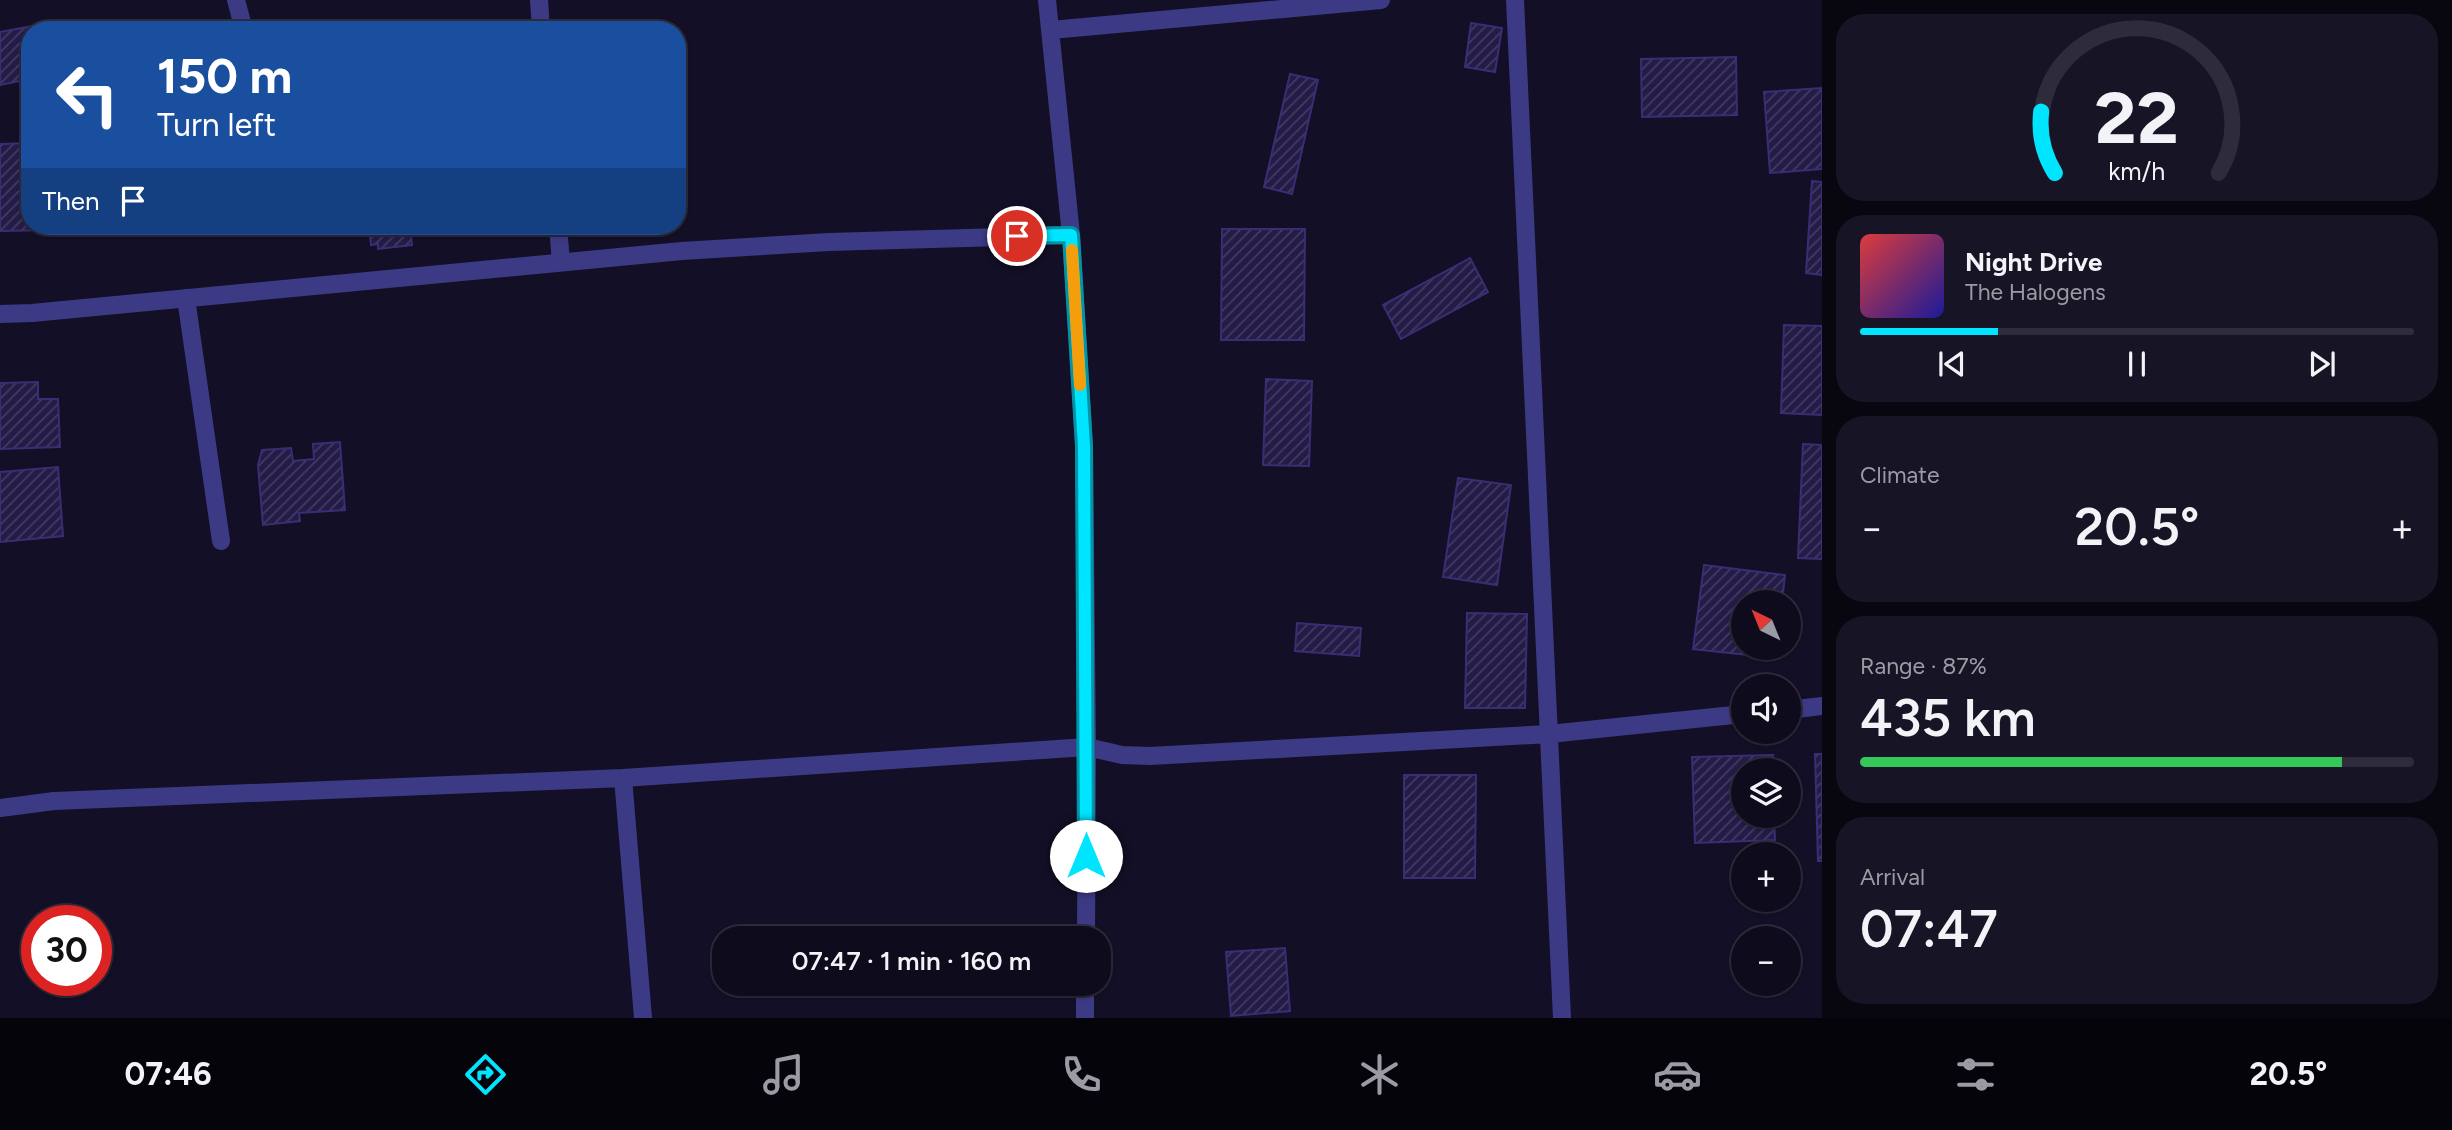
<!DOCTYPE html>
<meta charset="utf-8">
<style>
body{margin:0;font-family:Figtree,sans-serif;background:#171425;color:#f1f3f6;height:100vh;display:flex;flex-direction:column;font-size:26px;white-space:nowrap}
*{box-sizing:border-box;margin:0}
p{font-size:23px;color:#9b9ba3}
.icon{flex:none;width:38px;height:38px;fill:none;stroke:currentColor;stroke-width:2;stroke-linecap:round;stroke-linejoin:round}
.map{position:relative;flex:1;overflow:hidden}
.panel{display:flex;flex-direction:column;gap:14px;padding:14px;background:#08060f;width:630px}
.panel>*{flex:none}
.top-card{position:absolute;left:21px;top:21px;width:665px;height:214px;border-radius:28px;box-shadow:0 2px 5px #0004,0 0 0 2px #2e2b3b;background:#1a4fa0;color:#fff;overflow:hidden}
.needle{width:46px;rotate:317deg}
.tools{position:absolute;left:1731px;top:590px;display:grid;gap:14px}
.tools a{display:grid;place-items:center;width:70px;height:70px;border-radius:50%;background:#0e0b1c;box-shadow:0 2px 5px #0004,0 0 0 2px #2e2b3b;font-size:35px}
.speed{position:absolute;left:21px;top:905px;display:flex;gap:14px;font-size:35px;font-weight:700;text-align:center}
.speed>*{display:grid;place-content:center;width:91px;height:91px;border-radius:50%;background:#0e0b1c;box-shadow:0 2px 5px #0004,0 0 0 2px #2e2b3b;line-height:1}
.speed .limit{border:10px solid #d22;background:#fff;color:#111}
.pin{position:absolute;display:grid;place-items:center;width:60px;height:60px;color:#fff;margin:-30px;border:4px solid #fff;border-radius:50%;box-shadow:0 2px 7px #0007}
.me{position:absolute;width:77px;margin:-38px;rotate:0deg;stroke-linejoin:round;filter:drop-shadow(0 0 5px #0008)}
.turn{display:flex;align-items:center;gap:24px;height:147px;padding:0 21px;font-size:32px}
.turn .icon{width:91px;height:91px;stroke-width:2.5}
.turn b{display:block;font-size:49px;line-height:60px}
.then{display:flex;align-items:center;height:66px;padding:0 21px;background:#0003;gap:14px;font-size:26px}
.big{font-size:52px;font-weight:600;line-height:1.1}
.panel .card{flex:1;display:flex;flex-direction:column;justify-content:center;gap:10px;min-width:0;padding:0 24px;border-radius:28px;background:#171425}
.panel .dial{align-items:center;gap:0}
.dial svg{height:182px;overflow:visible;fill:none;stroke:#2e2b3b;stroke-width:7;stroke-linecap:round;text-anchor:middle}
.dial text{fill:#f1f3f6;stroke:none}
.song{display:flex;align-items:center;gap:21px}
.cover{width:84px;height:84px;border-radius:10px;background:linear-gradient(135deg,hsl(0 70% 55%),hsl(240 70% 35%))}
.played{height:7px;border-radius:4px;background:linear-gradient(90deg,#00e5ff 25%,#2e2b3b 25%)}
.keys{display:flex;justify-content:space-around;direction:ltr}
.heat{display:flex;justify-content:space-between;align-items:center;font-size:38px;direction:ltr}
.charge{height:10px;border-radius:5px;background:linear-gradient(90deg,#34c759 87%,#2e2b3b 0)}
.trip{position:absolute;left:712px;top:926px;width:399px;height:70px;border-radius:28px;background:#0e0b1c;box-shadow:0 2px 5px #0004,0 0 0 2px #2e2b3b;font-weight:600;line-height:70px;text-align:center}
.tabs{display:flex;height:112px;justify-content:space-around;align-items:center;background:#06040b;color:#9b9ba3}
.tabs .icon{width:49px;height:49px}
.tabs .on{color:#00e5ff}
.tabs b{font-size:32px;color:#f1f3f6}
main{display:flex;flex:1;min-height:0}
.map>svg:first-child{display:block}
.building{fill:url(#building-hatch);stroke:#3b2d73;stroke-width:2}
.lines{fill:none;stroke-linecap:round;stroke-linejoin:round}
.minor{stroke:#3d3a85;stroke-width:18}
.route-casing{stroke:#0095a6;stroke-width:18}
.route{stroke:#00e5ff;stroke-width:12}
.slow{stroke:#f59e0b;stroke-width:12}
</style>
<main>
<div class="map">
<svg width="1822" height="1018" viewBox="0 0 1822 1018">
<defs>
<pattern id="building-hatch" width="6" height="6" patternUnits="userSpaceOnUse" patternTransform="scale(1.75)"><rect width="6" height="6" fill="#241b47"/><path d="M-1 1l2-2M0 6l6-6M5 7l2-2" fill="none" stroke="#433b63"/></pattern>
</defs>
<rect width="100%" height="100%" fill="#130f26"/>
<!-- building -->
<path class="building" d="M65,20L67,29L83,26L84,30H30V79L0,85V32Z
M374,21V30H315L314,26Z
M1471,23L1502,28L1495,72L1465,67Z
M1736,57L1737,115L1642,117L1641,59Z
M1290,74L1318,80L1292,194L1264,187Z
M1822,88V169L1770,173L1764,92Z
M30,143V226H53L51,230L0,231V144Z
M1812,181L1822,182V275L1806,273Z
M375,226H410L412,245L378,249V244L371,245L369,227Z
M1222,229H1305L1304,340H1221Z
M1470,258L1488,292L1401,339L1383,305Z
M1784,325L1822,326V415L1781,413Z
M1266,379L1312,381L1309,466L1263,465Z
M38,382V399H58L60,447L0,449V383Z
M340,442L345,510L299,513L300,521L263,525L258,465L262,450L291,448L293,461L314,459L313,444Z
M1803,444L1822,445V559L1798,558Z
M58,467L63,536L0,542V472Z
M1458,478L1511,485L1497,585L1443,577Z
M1704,565L1785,575L1782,602H1743V648H1776L1775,658L1693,649Z
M1467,613L1527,614L1525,708H1465Z
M1297,623L1361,628L1359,656L1295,651Z
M1815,754H1822V861H1818Z
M1773,755V770H1743V816H1774L1775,840L1695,843L1692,757Z
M1404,775H1476L1475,878H1404Z
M1285,948L1290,1011L1231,1016L1226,952Z"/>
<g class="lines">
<!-- minor -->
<path class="minor" d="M236,0L244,30
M539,0L541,30
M1047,0L1071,235L1084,446L1087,747L1086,938
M1515,0L1562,1018
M1051,30L1381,0
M558,226L561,262
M186,298L221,541
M0,314L32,313L682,251L829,242L1071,235
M1788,710L1822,706
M623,778L643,1018
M0,808L54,801L623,778L1087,747L1122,755L1150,756L1549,734L1743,714
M1085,1018V984"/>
</g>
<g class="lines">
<defs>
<path id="route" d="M1017,236L1071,235L1084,446L1086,856"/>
</defs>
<!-- route casing -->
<use href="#route" class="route-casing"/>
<!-- route -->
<use href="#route" class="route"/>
<!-- slow -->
<path class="slow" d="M1072,250L1080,385"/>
</g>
</svg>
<div class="tools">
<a><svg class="needle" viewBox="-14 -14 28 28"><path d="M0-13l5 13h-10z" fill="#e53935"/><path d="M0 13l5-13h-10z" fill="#9b9ba3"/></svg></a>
<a><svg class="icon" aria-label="sound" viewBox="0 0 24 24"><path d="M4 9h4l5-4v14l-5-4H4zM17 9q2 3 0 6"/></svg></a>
<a><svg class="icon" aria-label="layers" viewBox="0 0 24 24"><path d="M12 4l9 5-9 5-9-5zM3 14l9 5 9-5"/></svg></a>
<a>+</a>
<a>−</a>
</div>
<div class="speed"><div class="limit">30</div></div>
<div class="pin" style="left:1017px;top:236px;background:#d93025"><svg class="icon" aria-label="arrive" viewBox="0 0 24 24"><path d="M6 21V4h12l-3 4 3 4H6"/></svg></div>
<svg class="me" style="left:1086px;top:856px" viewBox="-20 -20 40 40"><circle r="19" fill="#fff"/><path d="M0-13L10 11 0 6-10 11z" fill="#00e5ff"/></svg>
<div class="trip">07:47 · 1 min · 160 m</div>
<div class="top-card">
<div class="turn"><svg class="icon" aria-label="left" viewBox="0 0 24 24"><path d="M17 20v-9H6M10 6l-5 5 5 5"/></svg><div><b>150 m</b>Turn left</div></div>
<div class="then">Then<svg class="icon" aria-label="arrive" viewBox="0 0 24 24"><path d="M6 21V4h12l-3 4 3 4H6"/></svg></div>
</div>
</div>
<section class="panel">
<div class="card dial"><svg viewBox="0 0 100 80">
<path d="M14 69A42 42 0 1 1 86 69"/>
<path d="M14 69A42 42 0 0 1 8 42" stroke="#00e5ff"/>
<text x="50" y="56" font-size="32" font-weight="700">22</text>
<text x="50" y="72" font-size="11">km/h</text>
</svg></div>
<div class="card">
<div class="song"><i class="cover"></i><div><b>Night Drive</b><p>The Halogens</p></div></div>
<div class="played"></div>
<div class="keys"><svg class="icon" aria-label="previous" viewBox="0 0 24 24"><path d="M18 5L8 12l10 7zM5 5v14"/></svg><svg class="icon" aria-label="pause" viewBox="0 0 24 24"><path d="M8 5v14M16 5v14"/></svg><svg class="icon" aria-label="next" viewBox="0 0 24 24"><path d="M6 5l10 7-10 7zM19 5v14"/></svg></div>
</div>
<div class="card"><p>Climate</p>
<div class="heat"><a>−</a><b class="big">20.5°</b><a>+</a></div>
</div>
<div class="card"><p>Range · 87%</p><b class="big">435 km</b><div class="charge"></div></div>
<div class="card"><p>Arrival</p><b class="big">07:47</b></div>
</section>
</main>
<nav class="tabs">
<b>07:46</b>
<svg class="icon on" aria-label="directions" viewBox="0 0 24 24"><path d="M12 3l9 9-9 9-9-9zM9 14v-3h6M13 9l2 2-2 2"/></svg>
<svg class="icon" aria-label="music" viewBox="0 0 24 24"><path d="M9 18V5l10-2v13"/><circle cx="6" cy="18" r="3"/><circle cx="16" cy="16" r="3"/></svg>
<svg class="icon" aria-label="phone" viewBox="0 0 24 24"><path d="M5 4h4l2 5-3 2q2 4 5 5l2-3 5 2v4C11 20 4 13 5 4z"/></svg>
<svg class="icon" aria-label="climate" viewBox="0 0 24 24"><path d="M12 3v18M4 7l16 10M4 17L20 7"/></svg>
<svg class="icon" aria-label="car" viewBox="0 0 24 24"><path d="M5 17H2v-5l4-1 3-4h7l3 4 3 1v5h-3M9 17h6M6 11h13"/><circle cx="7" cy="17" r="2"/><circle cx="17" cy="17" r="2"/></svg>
<svg class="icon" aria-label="filters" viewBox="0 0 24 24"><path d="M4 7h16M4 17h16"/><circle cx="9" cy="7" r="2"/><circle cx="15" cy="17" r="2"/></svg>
<b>20.5°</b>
</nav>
